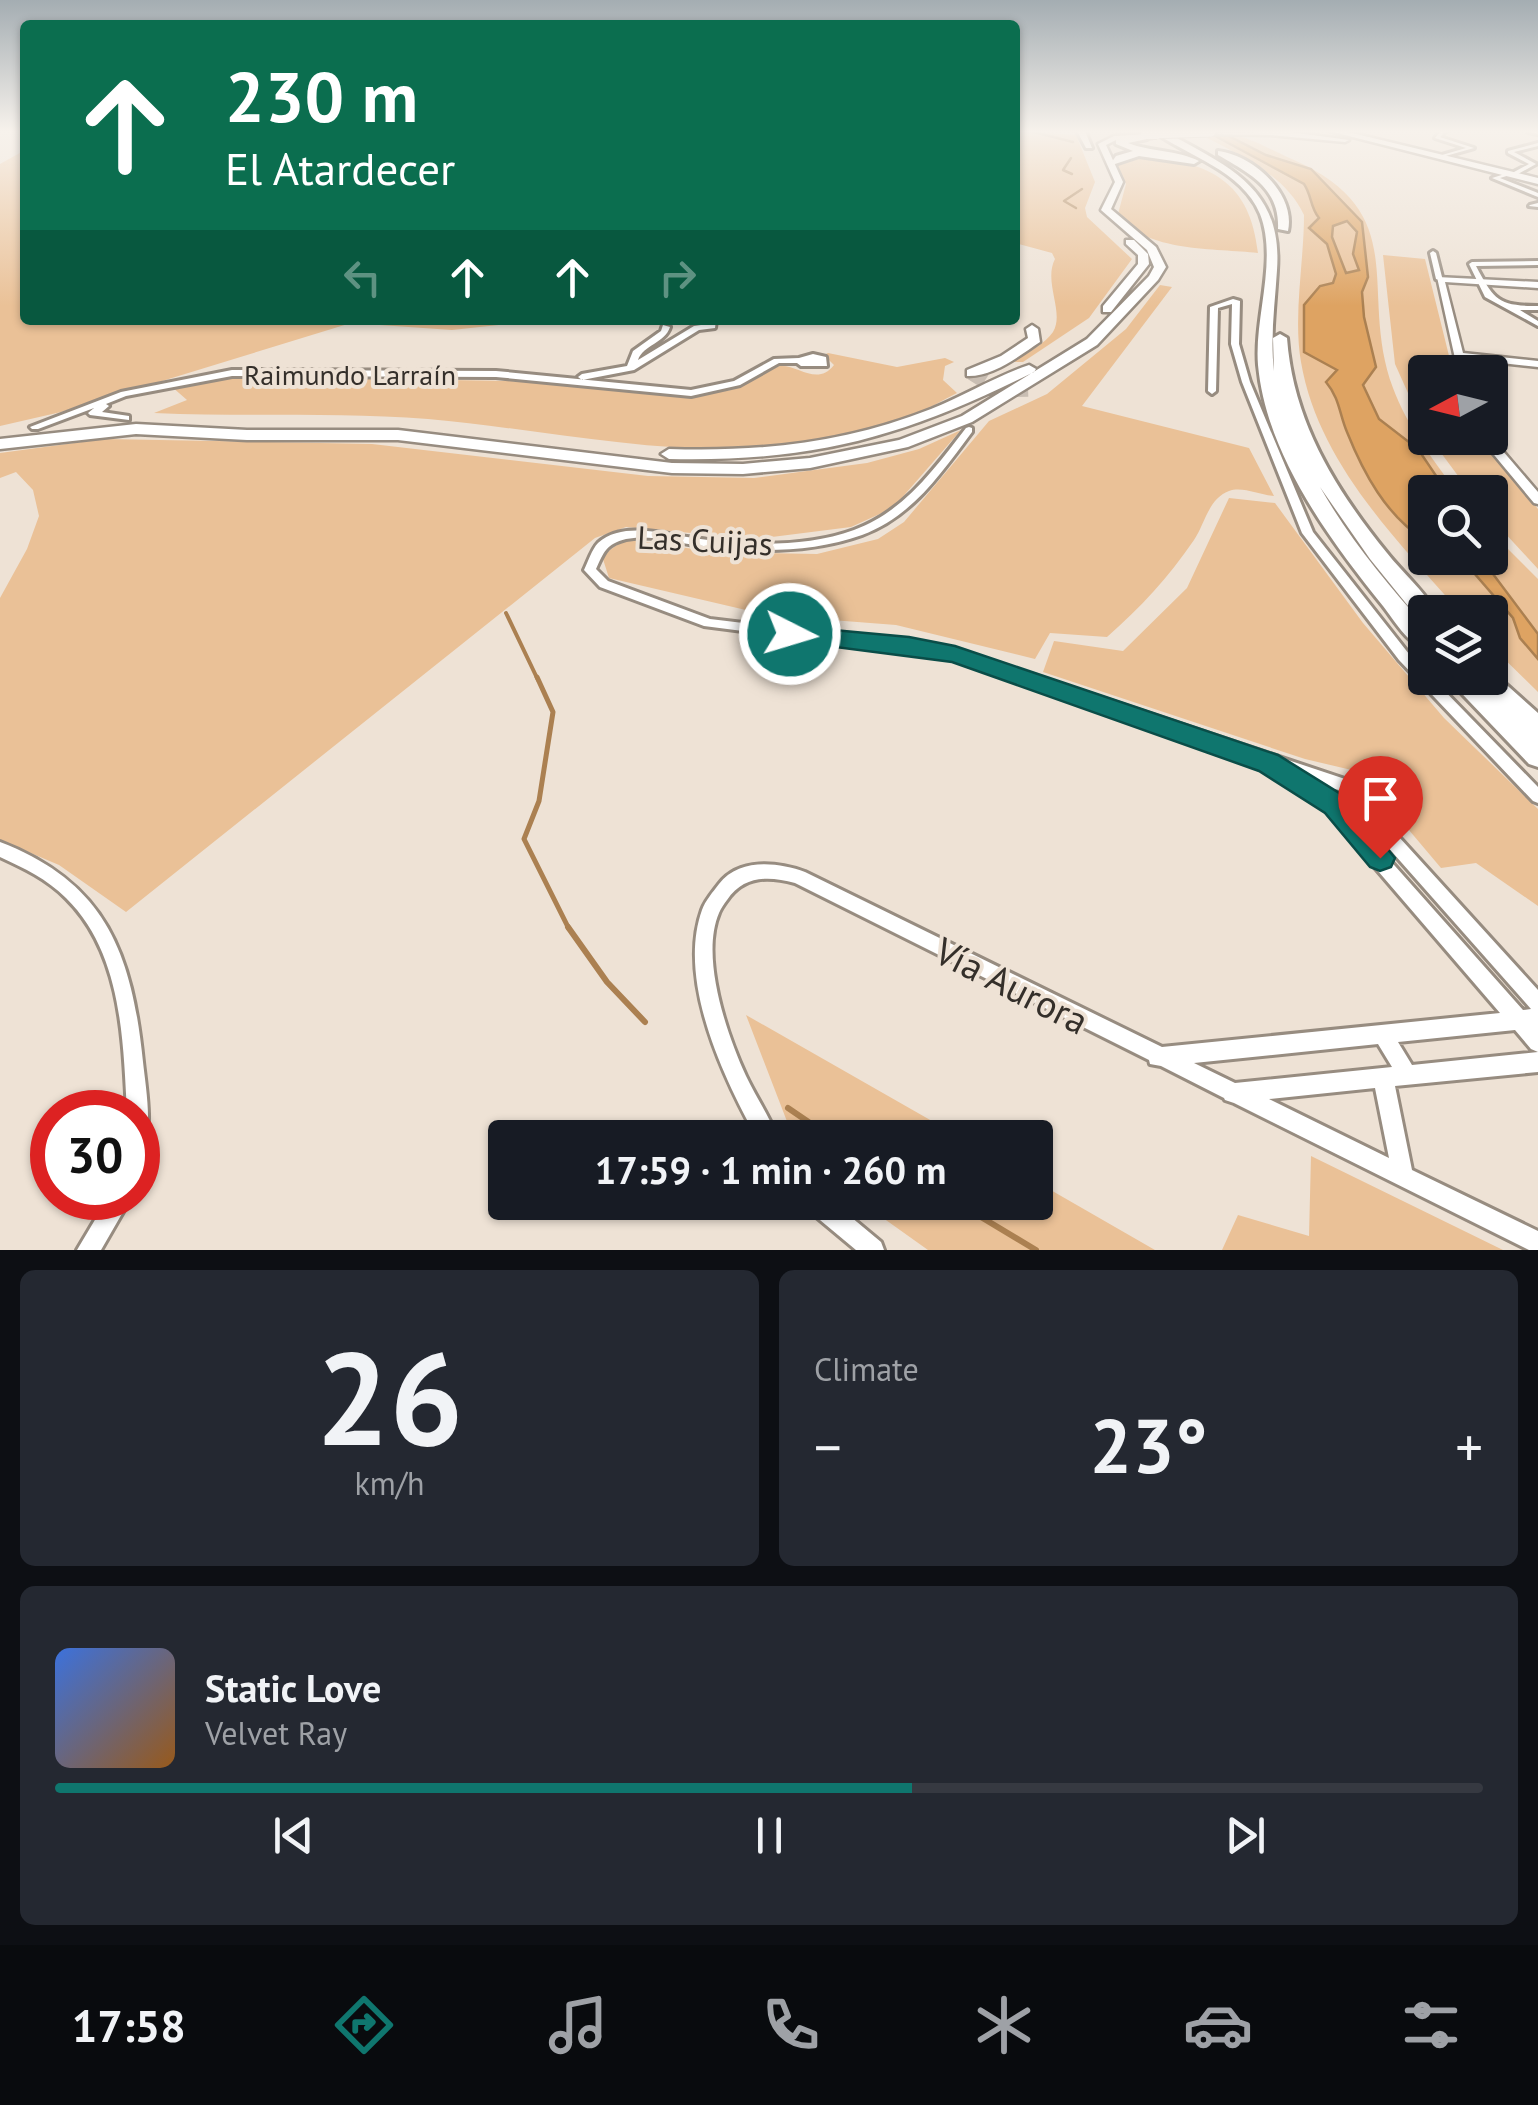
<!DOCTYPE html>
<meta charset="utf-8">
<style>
body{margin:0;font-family:"PT Sans",sans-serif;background:#242831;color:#f1f3f6;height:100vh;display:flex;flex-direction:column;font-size:38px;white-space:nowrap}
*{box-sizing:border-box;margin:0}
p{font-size:32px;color:#9ea1a6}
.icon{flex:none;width:55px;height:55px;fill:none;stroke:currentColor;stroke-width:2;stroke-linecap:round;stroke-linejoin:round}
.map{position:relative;height:1250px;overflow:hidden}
.panel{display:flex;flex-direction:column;gap:20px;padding:20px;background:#0d0f14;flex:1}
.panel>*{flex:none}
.hud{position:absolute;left:20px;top:20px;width:1000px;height:305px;border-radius:10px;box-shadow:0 2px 8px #0004;background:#0b6e4f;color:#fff;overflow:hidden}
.needle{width:65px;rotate:263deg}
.controls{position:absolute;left:1408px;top:355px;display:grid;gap:20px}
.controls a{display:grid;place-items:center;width:100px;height:100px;border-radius:10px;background:#171b24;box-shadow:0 2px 8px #0004;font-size:50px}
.speed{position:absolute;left:30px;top:1090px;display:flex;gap:20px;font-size:50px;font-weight:700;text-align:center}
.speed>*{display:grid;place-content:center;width:130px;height:130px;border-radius:50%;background:#171b24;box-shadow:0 2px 8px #0004;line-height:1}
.speed .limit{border:15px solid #d22;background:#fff;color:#111}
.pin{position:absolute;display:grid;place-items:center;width:85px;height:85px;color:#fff;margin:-102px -42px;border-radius:50% 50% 50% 0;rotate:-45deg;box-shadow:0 0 10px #0007}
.pin .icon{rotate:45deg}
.me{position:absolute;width:110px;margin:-55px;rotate:95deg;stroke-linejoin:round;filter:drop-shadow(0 0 8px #0008)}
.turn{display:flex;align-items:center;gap:35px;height:210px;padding:0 40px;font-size:45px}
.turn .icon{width:130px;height:130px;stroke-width:2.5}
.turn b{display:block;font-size:70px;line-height:85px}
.lanes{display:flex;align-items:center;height:95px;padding:0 40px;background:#0003;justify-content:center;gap:50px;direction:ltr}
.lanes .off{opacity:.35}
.big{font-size:75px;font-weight:700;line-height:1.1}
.panel .tile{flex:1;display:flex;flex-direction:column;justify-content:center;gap:15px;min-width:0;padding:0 35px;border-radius:15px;background:#242831}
.panel .dial{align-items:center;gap:0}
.dial b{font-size:130px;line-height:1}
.song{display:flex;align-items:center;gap:30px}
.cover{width:120px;height:120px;border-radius:15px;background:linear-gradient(135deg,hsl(220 70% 55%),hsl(30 70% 35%))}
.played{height:10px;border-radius:5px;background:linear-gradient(90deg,#0f766e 60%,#363941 60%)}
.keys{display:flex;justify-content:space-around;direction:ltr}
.heat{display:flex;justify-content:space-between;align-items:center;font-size:55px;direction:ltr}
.panel .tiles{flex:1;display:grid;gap:20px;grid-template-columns:1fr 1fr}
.tile:last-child{grid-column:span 2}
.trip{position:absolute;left:488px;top:1120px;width:565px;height:100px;border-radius:10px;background:#171b24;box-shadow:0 2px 8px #0004;font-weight:700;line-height:100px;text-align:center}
.tab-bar{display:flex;height:160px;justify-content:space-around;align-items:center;background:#090b0e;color:#9ea1a6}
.tab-bar .icon{width:70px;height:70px}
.tab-bar .on{color:#0f766e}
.tab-bar b{font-size:45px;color:#f1f3f6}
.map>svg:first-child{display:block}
.green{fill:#eac197}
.water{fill:#dea362;stroke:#ab8051;stroke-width:2.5;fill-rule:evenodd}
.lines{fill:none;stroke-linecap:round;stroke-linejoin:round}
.stream-far3{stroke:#ab8051;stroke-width:2.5}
.stream-far2{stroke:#ab8051;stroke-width:4}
.stream-far1{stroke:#ab8051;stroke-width:5}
.stream{stroke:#ab8051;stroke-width:6}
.primary-tunnel{stroke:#c9beb3;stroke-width:15;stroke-dasharray:15 8;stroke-linecap:butt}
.minor-casing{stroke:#978c80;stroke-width:6}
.tertiary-casing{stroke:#978c80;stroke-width:5}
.primary-casing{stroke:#978c80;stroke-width:5}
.motorway-casing{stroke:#978c80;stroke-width:6}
.minor{fill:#fff;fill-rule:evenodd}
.tertiary{fill:#fff;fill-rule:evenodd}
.primary{fill:#fff;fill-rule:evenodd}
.motorway{fill:#fff;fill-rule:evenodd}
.primary-bridge-casing{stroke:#978c80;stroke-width:11;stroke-linecap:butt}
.motorway-bridge-casing{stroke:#978c80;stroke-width:12;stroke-linecap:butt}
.primary-bridge{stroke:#fff;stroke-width:9}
.motorway-bridge{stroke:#fff;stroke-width:10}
.route{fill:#0f766e;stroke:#0a4d48;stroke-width:2.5}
.labels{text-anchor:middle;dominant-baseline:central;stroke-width:8;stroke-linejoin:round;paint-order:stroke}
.far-street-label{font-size:28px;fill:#342f2a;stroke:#eee2d5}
.street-label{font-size:32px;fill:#342f2a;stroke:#eee2d5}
.near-street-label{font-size:38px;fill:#342f2a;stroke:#eee2d5}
</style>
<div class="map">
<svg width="1538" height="1250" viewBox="0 0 1538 1250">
<rect width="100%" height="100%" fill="#eee2d5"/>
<!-- green -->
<path class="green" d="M1015,131L1076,135L1095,182L1085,208L1087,217L1132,259L1089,318L1023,362H1013C1025,354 1045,344 1053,332C1065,312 1043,282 1055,259L1052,253L1015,243Z
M1194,131C1242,131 1252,141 1294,160C1415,214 1357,291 1393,388C1407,426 1433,460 1457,492H1425V558H1490V531L1538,579V692L1490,645V612H1460C1396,539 1318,462 1301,362C1293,316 1304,262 1304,215C1284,172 1234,153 1194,131Z
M25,150V320H543L452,330L351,323L61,412L0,426V164Z
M1145,155C1211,164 1250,181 1258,253C1217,248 1144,253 1118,214L1126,184L1116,164Z
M1383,255L1425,259L1453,372H1425V431L1395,364Z
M1160,285L1172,287L1082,406L1249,448L1274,496C1260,495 1242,486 1229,491C1208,499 1205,524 1194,540C1168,578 1141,607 1107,637L1050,633L1035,659L896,625L767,615L609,578L602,556L625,539L714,552L817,554L878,539L904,522L989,421L1047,394L1126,329Z
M828,353L897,367L945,358L954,362L945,366L943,380L957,393C930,407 903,423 874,431C727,473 575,432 428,419C337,412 245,417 154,413L187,400L171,386L246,377L511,381L689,397L731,390L779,366C798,364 817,387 834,365L824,355Z
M961,430L893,508L851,527L756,539L626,527L595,538L126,912L59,865L0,840V598L27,549L39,516L33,490L16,472L0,478V453L104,439L372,444L648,476L754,478L867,463L919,449Z
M1430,438H1480L1538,509V569L1490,517V492H1470Z
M1229,498L1275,503L1363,623L1444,718L1538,809V906L1476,863L1441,868L1360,772L1305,759L1043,672L1054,641L1123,651L1187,588Z
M746,1015L960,1137H793Z
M1311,1156L1503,1250H1222L1238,1215L1309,1236Z
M1035,1181L1155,1250H928L862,1203L1035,1202Z"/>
<!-- water -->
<path class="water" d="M1206,131H1219L1266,155L1311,169L1362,222L1368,277L1362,292L1364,317L1376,367L1363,385L1379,419L1418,449L1447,492H1425V540C1386,516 1363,472 1347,432C1339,413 1340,399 1326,382L1337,370L1304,352V305L1320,286L1333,283L1336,274L1327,244L1309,228L1319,218C1310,207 1312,196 1304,184ZM1347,221L1357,232L1353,254L1359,270L1346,273L1332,237L1333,226Z
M1461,558H1481L1538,634V659L1520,638L1513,618Z"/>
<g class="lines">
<!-- stream-far3 -->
<path class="stream-far3" d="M1030,131L1073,142
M1071,158L1063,170L1072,174
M1076,208L1064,201L1082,189"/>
<!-- stream-far2 -->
<path class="stream-far2" d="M506,613L538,680"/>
<!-- stream-far1 -->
<path class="stream-far1" d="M537,677L553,712L539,801L524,839L569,929"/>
<!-- stream -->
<path class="stream" d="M568,927L607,982L645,1022
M788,1108L832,1138
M956,1202L1036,1250"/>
<!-- primary-tunnel -->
<path class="primary-tunnel" d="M972,373L999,390L1033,389"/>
<defs>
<path id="minor" d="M1441,131H1446L1440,137L1474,148L1442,157V155L1466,148L1435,138Z
M1528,131L1538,132V134L1528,132Z
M1538,143V146L1514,152L1536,164L1518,174H1514V172L1529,164L1508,153V151Z
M1508,173L1513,174L1500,178L1538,193V197L1492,178Z
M1538,203V207L1529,206L1530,205Z
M1433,251L1436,253L1443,281L1436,279L1430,253Z
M1538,261V265L1476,266C1494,300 1498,306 1538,306V310H1520L1538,321V326L1485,297L1469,264L1472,262Z
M1233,299L1240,301L1239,344L1250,382L1313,532L1409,654L1425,671V678H1432L1538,787V803L1533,801L1399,660L1302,533L1242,382L1231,344L1232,304L1218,308L1216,391L1212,394L1208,391L1210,307Z
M708,320H716L715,328L699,330L634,370L582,380L578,377L582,374L627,366L633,351L661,331L663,325L670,327C665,343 643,345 638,360L694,326L708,324Z
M813,354L826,357L827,366H801L797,363H779L740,385L691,396L496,377L232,376L126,396L106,404L109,406L102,412L129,416V420L90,415L88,413L94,408L38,429H32L30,427L121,392L232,370L496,371L691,390L734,381L774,359L799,358Z
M969,427L972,428V432C941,473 913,516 862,535C809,554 750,552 695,545C673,542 649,534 626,539C606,544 604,552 596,569L608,581L710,619L955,649L1345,779L1353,784L1359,793L1538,990V1052L1531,1049L1515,1030L1398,1042L1412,1065L1538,1052V1072L1395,1086L1412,1170L1538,1231V1250H1529L1234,1103L1225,1100L1224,1098L1161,1066L1150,1064L1149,1060L795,883C769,876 744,875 727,900C724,904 721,908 719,913C700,957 727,1035 746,1076C756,1097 769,1116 778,1138H757C723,1077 677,980 702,910C705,901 713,892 719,884C739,858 777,862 805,872L1162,1047L1500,1013L1317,800L1279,775L1278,769L954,658L704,626L600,587L584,570C588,562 592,549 598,543C621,522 661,533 687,537C705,540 723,542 741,543C778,545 819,543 854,530C905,511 934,469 966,428ZM1330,788L1339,790L1346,799L1334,798L1328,789ZM1355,810L1531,1009L1523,1010L1347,812ZM1378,1044L1392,1067L1235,1083L1194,1063ZM1375,1088L1389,1158L1269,1099Z
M0,842C107,883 132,955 143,1062C145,1081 152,1123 145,1139L138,1142V1112H127C123,1039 122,953 66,898C47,879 24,868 0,857Z
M108,1198H131L101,1250H77Z
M805,1202H833L881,1242L884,1250H856L808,1210Z"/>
<path id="tertiary" d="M1437,277L1538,282V288L1445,282L1463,353L1538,361V367L1465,359L1468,372H1458Z
M1490,436L1538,492V504L1534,503L1480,438Z"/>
<path id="primary" d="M1283,131L1349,140L1345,142L1270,135L1204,134Z
M1329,131H1344L1538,178V184Z
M1149,134L1152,138L1116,140L1106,145L1123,182L1111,209L1156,247L1166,267L1158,280L1097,345L972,422L908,447L810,468L743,474L672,473L398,440H247L136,434L0,449V439L136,424L247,430H398L672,463L743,464L810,458L899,440L962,416L1087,339L1149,276L1154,267L1147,250L1101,210L1115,182L1098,144L1114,136Z
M1126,240H1134L1148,254L1149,264L1111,312H1103V306L1138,264V255L1126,244Z
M1032,325L1038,329L1040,342C1019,356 993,377 967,376V370L1001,356L1028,338L1026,329Z
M1029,365L1036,369L1034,372C903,437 816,462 669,459L661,454L669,449C761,452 845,443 931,409C964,396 996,376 1029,365Z"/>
<path id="motorway" d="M1077,131H1085L1092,148H1086Z
M1153,131H1164C1227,166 1283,187 1277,270C1275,304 1270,337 1274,371L1273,338L1280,334L1287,338C1293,421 1335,489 1387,553C1402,572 1424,591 1436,612H1425V619L1417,617L1370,559L1320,487C1349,538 1386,583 1425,626V649C1408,644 1394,620 1383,606C1329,539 1266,454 1258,365C1254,317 1278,260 1260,214C1242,170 1187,156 1153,131Z
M1144,134L1147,139L1128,143C1151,152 1177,150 1199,161L1194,164L1139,156L1109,166L1116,156L1133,151L1116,144V140Z
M1218,151C1253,155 1296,194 1288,231L1278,229C1280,188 1249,173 1218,155Z
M1490,670L1538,713V767L1529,764L1447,678H1473L1477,681L1475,678H1490Z"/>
</defs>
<!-- minor casing -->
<use href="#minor" class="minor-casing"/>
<!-- tertiary casing -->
<use href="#tertiary" class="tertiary-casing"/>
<!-- primary casing -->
<use href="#primary" class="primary-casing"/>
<!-- motorway casing -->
<use href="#motorway" class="motorway-casing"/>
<!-- minor -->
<use href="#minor" class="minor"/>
<!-- tertiary -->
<use href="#tertiary" class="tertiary"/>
<!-- primary -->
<use href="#primary" class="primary"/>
<!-- motorway -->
<use href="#motorway" class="motorway"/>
<defs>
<path id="primary-bridge" d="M1147,134L1211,132"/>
<path id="motorway-bridge" d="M1146,134H1157"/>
</defs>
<!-- primary-bridge casing -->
<use href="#primary-bridge" class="primary-bridge-casing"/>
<!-- motorway-bridge casing -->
<use href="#motorway-bridge" class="motorway-bridge-casing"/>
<!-- primary-bridge -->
<use href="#primary-bridge" class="primary-bridge"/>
<!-- motorway-bridge -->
<use href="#motorway-bridge" class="motorway-bridge"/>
</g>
<!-- sky -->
<linearGradient id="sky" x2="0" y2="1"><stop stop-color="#a4adb2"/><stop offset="0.43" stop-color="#f7f2ec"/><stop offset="1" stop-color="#f7f2ec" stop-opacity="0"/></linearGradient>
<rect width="1538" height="306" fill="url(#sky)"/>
<!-- route -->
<path class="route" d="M790,626L909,637L955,646L1278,755L1344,796L1395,858L1391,867L1380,871L1370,867L1325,813L1259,771L952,662L781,640V628Z"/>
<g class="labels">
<!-- far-street labels -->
<g class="far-street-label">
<text x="350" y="374">Raimundo Larraín</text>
</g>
<!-- street labels -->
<g class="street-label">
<text transform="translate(705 540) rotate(3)">Las Cuijas</text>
</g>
<!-- near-street labels -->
<g class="near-street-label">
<text transform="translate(1012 985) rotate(27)">Vía Aurora</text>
</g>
</g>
</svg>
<div class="controls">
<a><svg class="needle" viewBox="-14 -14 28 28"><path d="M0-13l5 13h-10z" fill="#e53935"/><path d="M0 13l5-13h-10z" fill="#9ea1a6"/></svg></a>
<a><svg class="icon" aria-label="search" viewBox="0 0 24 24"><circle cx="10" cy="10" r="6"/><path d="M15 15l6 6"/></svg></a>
<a><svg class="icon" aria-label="layers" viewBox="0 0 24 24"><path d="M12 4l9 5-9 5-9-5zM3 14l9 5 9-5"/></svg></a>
</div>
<div class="speed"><div class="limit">30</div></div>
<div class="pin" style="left:1380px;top:858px;background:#d93025"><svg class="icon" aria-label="arrive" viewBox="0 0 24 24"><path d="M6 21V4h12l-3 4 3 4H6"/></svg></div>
<svg class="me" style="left:790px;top:634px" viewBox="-20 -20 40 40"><circle r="17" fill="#0f766e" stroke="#fff" stroke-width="3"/><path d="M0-11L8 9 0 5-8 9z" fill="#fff"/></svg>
<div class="trip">17:59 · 1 min · 260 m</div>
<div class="hud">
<div class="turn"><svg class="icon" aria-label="ahead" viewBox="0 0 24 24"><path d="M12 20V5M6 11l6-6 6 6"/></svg><div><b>230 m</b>El Atardecer</div></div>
<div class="lanes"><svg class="icon off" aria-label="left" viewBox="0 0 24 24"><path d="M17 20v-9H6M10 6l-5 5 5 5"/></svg><svg class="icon" aria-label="ahead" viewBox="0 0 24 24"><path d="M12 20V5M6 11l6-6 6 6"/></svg><svg class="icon" aria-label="ahead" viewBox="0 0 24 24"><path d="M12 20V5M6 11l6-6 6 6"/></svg><svg class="icon off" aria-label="right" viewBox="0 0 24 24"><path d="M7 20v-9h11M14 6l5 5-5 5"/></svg></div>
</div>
</div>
<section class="panel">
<div class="tiles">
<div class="tile dial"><b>26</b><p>km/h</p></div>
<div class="tile"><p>Climate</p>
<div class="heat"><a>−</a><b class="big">23°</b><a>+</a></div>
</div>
<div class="tile">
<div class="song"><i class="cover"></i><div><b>Static Love</b><p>Velvet Ray</p></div></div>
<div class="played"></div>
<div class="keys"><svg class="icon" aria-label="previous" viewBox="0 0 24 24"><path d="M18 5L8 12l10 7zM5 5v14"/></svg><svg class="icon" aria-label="pause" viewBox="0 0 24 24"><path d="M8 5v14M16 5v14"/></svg><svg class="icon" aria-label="next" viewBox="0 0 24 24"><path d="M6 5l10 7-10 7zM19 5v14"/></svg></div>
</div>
</div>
</section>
<nav class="tab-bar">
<b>17:58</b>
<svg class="icon on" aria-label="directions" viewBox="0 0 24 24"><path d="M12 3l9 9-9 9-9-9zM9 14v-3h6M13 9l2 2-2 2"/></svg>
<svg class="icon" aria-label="music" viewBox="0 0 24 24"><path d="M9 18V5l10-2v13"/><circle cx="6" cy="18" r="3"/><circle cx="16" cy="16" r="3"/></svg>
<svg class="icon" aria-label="phone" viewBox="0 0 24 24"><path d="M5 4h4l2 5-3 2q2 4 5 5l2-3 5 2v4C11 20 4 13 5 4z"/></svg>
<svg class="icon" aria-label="climate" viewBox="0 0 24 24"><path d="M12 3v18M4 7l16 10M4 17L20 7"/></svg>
<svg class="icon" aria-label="car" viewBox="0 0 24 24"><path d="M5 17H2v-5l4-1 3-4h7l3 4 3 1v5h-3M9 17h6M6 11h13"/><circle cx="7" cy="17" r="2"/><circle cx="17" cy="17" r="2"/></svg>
<svg class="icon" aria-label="filters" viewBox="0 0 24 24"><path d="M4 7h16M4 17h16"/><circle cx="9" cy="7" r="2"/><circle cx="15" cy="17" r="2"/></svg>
</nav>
